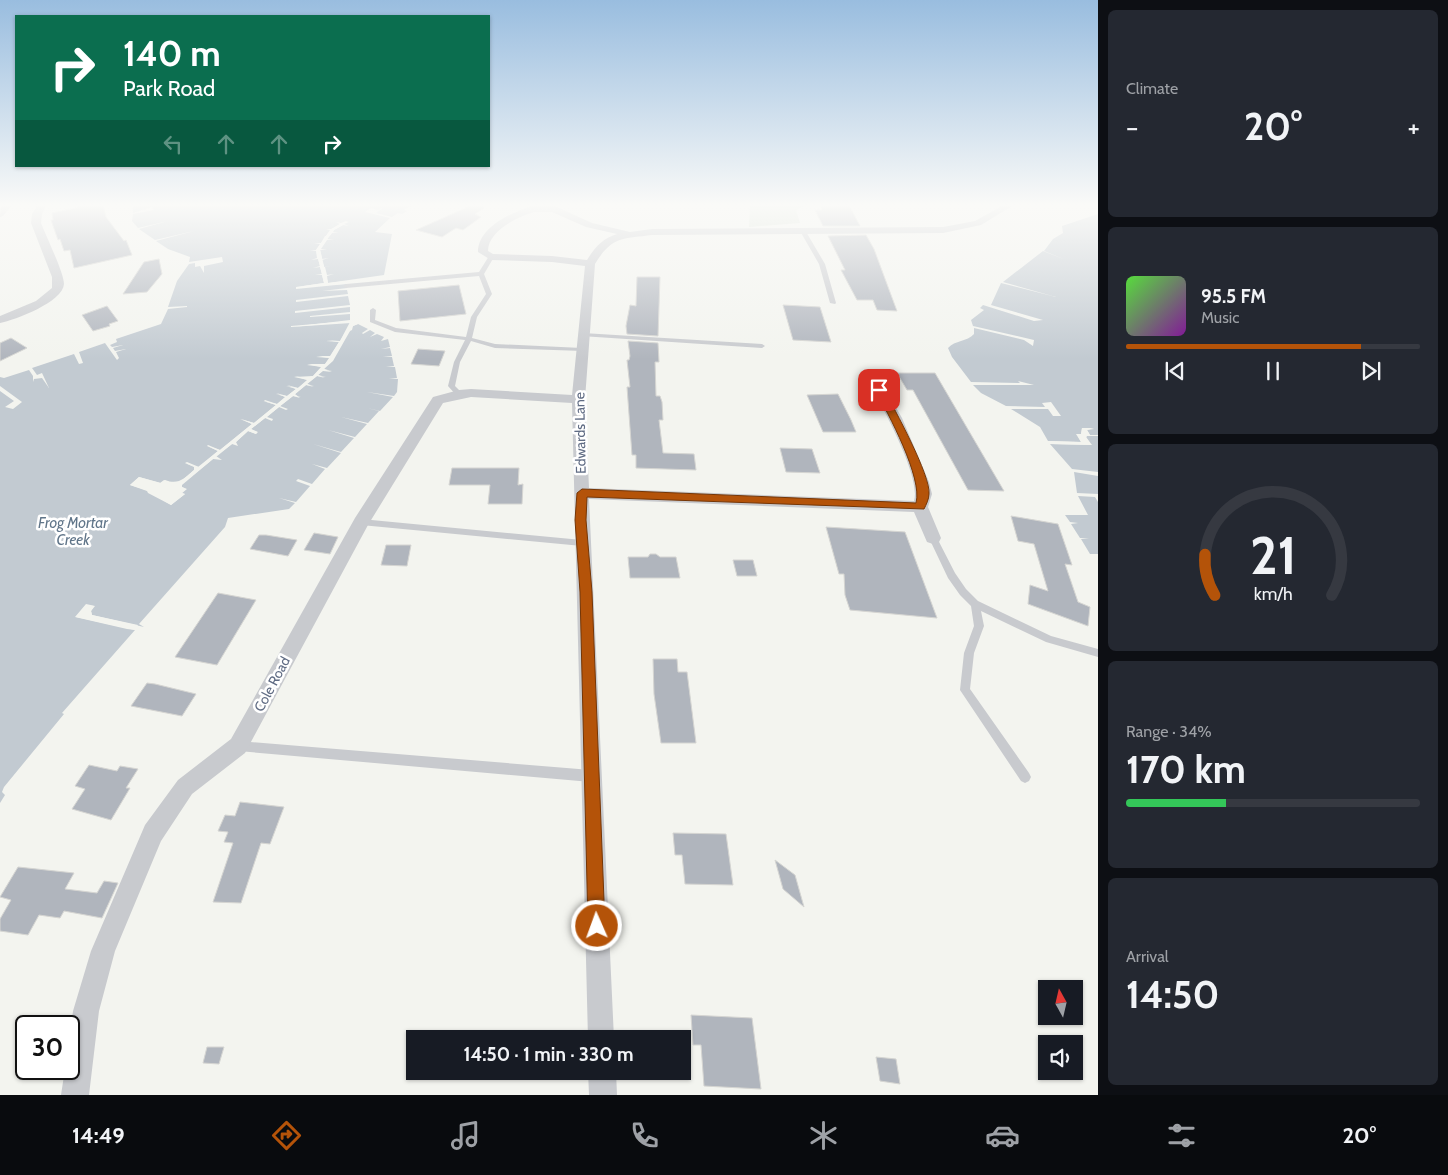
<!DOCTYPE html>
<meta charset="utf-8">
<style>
body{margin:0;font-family:Cabin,sans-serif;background:#242831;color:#f1f3f6;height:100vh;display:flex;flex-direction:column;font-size:19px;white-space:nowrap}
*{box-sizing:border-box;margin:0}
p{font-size:16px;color:#9ea1a6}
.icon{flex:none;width:28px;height:28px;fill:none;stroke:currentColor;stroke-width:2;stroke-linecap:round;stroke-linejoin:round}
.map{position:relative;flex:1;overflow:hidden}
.side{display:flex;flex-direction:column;gap:10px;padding:10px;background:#0d0f14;width:350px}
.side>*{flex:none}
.hud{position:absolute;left:15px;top:15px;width:475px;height:152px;border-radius:0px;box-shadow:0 1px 4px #0004;background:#0b6e4f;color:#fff;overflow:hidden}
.needle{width:32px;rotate:352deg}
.tools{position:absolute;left:1038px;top:980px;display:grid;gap:10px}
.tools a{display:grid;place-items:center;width:45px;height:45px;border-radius:0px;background:#171b24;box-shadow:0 1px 4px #0004;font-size:25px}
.speed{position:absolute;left:15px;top:1015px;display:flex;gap:10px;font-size:25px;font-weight:700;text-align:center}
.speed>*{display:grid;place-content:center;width:65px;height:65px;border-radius:50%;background:#171b24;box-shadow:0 1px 4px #0004;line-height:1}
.speed .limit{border:2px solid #111;border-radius:8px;background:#fff;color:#111}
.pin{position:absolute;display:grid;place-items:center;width:42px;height:42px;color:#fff;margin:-21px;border-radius:10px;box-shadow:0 2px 8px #0006}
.me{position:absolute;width:55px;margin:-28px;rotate:358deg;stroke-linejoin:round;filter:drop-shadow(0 0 4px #0008)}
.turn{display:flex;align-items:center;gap:18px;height:105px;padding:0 25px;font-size:22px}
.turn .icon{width:65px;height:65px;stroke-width:2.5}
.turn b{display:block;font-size:35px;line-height:42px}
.lanes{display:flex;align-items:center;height:48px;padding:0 25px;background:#0003;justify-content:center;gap:25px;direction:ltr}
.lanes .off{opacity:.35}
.big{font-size:38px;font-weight:800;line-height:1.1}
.side .card{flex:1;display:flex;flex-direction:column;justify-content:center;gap:8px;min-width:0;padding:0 18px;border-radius:8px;background:#242831}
.side .dial{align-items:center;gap:0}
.dial svg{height:130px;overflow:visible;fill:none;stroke:#363941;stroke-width:7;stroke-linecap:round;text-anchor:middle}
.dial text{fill:#f1f3f6;stroke:none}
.song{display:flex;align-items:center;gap:15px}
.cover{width:60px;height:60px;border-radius:8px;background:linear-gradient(135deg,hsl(110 70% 55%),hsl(290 70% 35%))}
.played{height:5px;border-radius:2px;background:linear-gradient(90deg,#b45309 80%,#363941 80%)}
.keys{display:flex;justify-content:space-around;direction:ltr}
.heat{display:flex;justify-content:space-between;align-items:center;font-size:28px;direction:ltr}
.charge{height:8px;border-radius:4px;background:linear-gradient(90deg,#34c759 34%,#363941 0)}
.trip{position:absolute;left:406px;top:1030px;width:285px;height:50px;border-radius:0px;background:#171b24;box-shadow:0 1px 4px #0004;font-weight:800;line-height:50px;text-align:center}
.tabs{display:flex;height:80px;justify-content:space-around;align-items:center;background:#090b0e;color:#9ea1a6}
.tabs .icon{width:35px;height:35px}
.tabs .active{color:#b45309}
.tabs b{font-size:22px;color:#f1f3f6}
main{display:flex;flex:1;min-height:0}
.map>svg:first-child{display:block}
.green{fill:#d2dcd0}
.water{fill:#c2cad1}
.pier{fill:#f3f4ef;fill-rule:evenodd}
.building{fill:#b0b5bd;stroke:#d5d5d2}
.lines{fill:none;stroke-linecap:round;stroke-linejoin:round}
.lane{fill:#c8cace;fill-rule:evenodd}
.street{fill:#c8cace;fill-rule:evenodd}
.route{fill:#b45309;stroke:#753606}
.labels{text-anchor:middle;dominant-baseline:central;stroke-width:5;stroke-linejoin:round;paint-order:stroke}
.street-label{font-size:14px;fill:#606c84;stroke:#fff}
.water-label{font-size:15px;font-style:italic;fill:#607589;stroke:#fff}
</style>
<main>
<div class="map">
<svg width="1098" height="1095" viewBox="0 0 1098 1095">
<rect width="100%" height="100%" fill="#f3f4ef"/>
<!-- green -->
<path class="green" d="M750,206H804L796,210L800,223L749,227Z"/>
<!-- water -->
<path class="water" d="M133,206H411L404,210L407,211L402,214L398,213L392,217L376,213L384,207L378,210L371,208L365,212L390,218L375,232L392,234L384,275L328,283L320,249L334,230L343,225L340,224L331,229L316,250L324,283L297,287L346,284L347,288L322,291L347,290L348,294L296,300V302L348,296L350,305L295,311V313L350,307V312L310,316V317L350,314V320L291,327L350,322L340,341H326L339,342L330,357H316L330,358L325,364L307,365L322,367L313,376L294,377L308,380L298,388L287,385L296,389L287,396L276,394L286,397L277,404L265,400L264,401L276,405L254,423L241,419L252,424L220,450L208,446L218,451L198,467L185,463L195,467L194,470C184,479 178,485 165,480L161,483L139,477L130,485L147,491L148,493L171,505L185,494L182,493L186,489L182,487V485L213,459L216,458L221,460L216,457L232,444H236V442L248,431L256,434L257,432L251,429L293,396L301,397L294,395L306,385L314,387L307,384L317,376L325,378L318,375L323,370L332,371L324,369L353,326L358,324L368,329L362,333L363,334L370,330L375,333L370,337L377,334L384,337L381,341L388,339L390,347L381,349L390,348L392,356L383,357H392L394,366L386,367H395L397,378L389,379H398L397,392L394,396L367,392L393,397L380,411L367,408L379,411L368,423L341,417L367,424L355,437L328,430L354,438L341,452L313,444L341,453L327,468L312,464L325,469L312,484L298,479L296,481L310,486L296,502L279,498L295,503L289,509L228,518L225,527L139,624L144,627L92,615L91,611L94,606L86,605L76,617L135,630L62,713L64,714L4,787L2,792L5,795L0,803V391L14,401L5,407L13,409L22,402L0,386V377L4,378L29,370L33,376V382L34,379L42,378L49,388L42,373L37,375L32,368L74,354L79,364L83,363L79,352L105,343L117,360L119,358L116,352L126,349L115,351L113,348L123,345L112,347L110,345L117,342L116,339L161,324L168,309L187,307V306L168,307L177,281L189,264L195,263V267L200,266L204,273V266L223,262L222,257L189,262L190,257L168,249L156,241L194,231L155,240L139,229L168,221L138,228L132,221L133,214L154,210L152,207L133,213Z
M1098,214V435H1090L1087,430L1094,429L1082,428L1081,435L1077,434L1081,442L1048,441L1040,427L1011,409H1048L1053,416H1061L1051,402L1042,403L1045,407L1006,406L981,393L973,385H1034L1018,381L1020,383L971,382L952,357L948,348C955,340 967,342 974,334V328L1024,340L1033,346L1034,340L973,326L971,320L984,310L980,308L983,305L1034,321L1043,320L991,305L1001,283L1056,297L1003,282L1043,251L1066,260L1044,251L1053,239L1063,233L1062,226Z
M1087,436H1098V472L1072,469L1050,444L1091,445L1086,437Z
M1074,472L1098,476V494L1077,493Z
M1078,496L1095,497L1098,502V554H1090L1081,539L1089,538H1080L1071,524L1078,523L1070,522L1065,515H1088Z"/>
<!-- pier -->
<path class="pier" d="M346,221L349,222L344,224L349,226L343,225L334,230L333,232H339L332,233L327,239L334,240H327L321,249L327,250H320L322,259L329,258L322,260L324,267L331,266L325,267L327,275L334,274L327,276L328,283L345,281L346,284L296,289V287L324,283L322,275H315L322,274L320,267L313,268L320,266L318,259L311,260L317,258L316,251H310L316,250L320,244L314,243H321L325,236H319H326L330,230L326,229H332L340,224L336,222L341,223Z
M350,321L358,324L353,326L352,330L350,331L333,361L324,369L332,372L323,371L318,375L326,377L317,376L307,384L314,386L306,385L295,394L300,398L293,396L280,406L288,409L286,410L279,407L267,417L273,419L272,421L265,418L251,429L258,432L256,434L248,431L236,442L238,446L232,444L216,456L222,460L213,459L182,484V487L187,489L182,493L185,494L171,505L146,490L130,485L139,477L160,483L164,480L174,484L180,482L194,470V467L185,463L187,462L199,467L218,451L207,446L208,445L220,450L252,424L240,419L254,423L276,405L263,401L277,404L285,397L276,393L287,396L296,389L286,386L298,388L307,380L294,376L306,378L313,376L321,367L307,364H325L329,358L316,356H330L339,342L326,340L340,341L351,323L291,327V326ZM139,480L160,486L165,483L174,486L179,485L182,490L180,492V495L171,502L148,488L135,484Z
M1082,428H1094L1087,430L1090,435L1098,436H1087L1086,437L1092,445L1050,444L1048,441L1081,442L1076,434H1081Z
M86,604L95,606L91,611L92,615L138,625L135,630L127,629L75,617Z"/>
<!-- building -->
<path class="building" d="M85,206H103L106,217L124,241L126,240L132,255L74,268L70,250L64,251L60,239L58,240L51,220H53L52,213Z
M470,206H483L484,208L475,214L481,217L463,230L456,228L442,237L416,230Z
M821,207H850L860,226H823L815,210H822Z
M866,235L874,249L897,311L877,310L873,300H857L841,270H845L828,236Z
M159,259L162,274L147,292L123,294L144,262Z
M637,277H660L658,336L627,334L626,326L630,305L636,306Z
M459,285L466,314L400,321L398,291Z
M783,305L820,307L831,342L793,340Z
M107,306L118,321L109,324L110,326L93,331L82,315Z
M11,338L27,348L0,361V343Z
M628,341L658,343L659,362H655L656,396H660L662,402L663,420H659L663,453L694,454L696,470L636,468V455H632L627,387H630L627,360H629L630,356Z
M418,349L445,351L439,366L411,364Z
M897,373H935L1004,491L968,490L913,390H907Z
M838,394L851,420L856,432H823L807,395Z
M780,448L812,449L820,473L786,472Z
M452,468H519L518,485L523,484L522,504H488L490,485H449Z
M1011,516L1058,524L1072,565L1065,564L1078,602L1090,607L1088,626L1028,604L1030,585L1048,591L1034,544L1018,541Z
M826,527L905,532L937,618L850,610L845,595L844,574H839Z
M314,533L338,537L330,554L304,550Z
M259,535H266L297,540L288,556L250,549Z
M386,545H411L407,566L381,565Z
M650,554H656L660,557H676L680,578H630L628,557H648Z
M733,560H753L757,576H737Z
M218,593L256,600L217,665L175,657Z
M653,659H677L678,672H687L696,743H661L654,694Z
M147,683L155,684L196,694L182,716L131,706Z
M89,765L117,771L120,766L138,769L126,788H130L111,820L72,809L85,789L75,786Z
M240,802L284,807L270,844L261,843L241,903L213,902L233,843L224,842L228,832L218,831L225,815L235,816Z
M673,833L726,834L733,885L685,884L682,855H675Z
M775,860L795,875L804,907L783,889Z
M18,867L74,873L65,889L97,893L104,881L118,883L102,918L64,911L60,918L39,915L28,935L0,931V919L11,900L0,897Z
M691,1015L752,1018L761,1089L704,1086L701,1045H693Z
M207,1047H224L219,1064L203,1063Z
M876,1057L896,1059L900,1084L880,1081Z"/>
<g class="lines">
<!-- lane -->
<path class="lane" d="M801,230H805L825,264L836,303L835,304L830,303L819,264L800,231Z
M489,256L494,257L484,274L492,294L477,317L472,338L495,344L582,348L584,349V351L495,348L471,341L460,362L455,386L463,394L459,396H457L448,386L454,362L465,340L395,332L370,322V310L373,308L376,310L375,320L396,328L466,337L471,317L486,294L479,276L346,288L343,286L346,284L479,272Z
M583,333L762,344L765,346L762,348L581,336L580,335Z
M361,519L582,540L586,543L582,546L361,525L357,522Z
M933,535L936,536L955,573L966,589L978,601L1051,636L1098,649V657L1046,642L981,611L984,626L974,653L970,689L1029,773L1031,777L1029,781L1025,783L1021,781L960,690L964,653L974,626L971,606L960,595L948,578L929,538Z
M238,741L591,770L595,772L597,776L595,780L591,782L238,751L234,750L233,746L234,742Z"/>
<!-- street -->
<path class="street" d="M1,206H11L3,216L0,217Z
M37,206H46L42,214L41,223C46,236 64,273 64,284C63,302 15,320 0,323V316L36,301L52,288V277L31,223L32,214Z
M533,206L557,207L592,223L630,232L652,229L943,227L975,221L1002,206H1012L981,225L943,233L652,235C622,239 612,236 595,264L585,399L589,488L914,501C922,476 878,399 865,375L871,371L877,375L902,418L929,482L932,494L928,507L941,538L939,542L933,544L927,542L914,512L589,499L614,1039H588L572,403L471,397L443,403L368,525L245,753L192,794L161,841L115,951L99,1011L89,1095H61L65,1069H69V1042L73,1011L91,951L145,825L178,780L231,739L355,518L433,397L459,390L471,389L572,395L585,266L552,262L491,260L478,252C478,227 512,212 533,206ZM534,212H552L586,227L617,234C602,239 595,247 587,260L552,256L493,254L488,251C488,231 517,217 534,212Z
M588,1071H616L617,1095H589Z"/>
</g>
<!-- sky -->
<linearGradient id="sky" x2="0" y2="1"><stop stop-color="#99bddf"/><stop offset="0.57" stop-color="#fafaf8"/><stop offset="1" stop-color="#fafaf8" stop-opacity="0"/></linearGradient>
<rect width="1098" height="359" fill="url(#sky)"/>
<!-- route -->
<path class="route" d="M879,387L884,390C894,408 931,476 929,494C929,499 926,505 924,509L587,497L586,520L592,592L605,926L603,932L597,934L591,932L588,926L580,592L575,520L577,493L582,489L916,503C923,478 888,413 875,390Z"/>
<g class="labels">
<!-- street labels -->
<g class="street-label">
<text transform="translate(580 433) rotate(-91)">Edwards Lane</text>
<text transform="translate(272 684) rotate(-62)">Cole Road</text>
</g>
<!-- water labels -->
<g class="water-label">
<text x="73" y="523">Frog Mortar<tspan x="73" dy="17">Creek</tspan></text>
</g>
</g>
</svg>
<div class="tools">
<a><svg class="needle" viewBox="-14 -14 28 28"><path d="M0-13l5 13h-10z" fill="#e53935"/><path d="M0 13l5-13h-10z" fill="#9ea1a6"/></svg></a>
<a><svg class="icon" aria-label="sound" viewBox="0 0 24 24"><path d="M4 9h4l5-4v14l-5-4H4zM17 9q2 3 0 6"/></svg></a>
</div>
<div class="speed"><div class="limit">30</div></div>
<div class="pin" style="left:879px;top:390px;background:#d93025"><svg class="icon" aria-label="arrive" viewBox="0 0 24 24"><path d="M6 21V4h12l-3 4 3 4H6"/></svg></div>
<svg class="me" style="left:597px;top:926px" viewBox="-20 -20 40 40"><circle r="17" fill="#b45309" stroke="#fff" stroke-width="3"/><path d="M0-11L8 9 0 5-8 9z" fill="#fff"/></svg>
<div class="trip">14:50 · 1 min · 330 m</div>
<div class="hud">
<div class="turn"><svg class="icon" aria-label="right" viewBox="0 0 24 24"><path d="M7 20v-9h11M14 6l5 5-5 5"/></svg><div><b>140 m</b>Park Road</div></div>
<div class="lanes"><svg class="icon off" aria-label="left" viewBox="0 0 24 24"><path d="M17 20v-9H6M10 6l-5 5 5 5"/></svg><svg class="icon off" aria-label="ahead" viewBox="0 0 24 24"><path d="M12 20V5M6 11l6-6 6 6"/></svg><svg class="icon off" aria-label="ahead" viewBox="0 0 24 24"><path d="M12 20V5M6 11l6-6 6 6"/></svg><svg class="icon" aria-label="right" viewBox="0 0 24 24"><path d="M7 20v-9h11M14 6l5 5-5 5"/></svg></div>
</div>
</div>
<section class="side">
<div class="card"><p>Climate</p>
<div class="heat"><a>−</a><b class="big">20°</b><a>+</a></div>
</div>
<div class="card">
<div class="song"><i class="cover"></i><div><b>95.5 FM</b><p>Music</p></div></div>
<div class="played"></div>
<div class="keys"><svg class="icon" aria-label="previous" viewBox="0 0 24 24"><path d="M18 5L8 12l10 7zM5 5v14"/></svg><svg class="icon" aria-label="pause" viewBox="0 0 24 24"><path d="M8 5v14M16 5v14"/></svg><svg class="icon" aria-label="next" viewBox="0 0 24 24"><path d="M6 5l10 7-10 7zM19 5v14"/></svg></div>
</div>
<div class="card dial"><svg viewBox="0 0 100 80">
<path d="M14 69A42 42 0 1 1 86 69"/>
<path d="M14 69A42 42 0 0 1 8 44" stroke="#b45309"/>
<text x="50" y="56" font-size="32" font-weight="700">21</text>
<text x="50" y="72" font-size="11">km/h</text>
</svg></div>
<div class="card"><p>Range · 34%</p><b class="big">170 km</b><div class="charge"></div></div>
<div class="card"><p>Arrival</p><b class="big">14:50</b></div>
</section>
</main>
<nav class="tabs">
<b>14:49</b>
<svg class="icon active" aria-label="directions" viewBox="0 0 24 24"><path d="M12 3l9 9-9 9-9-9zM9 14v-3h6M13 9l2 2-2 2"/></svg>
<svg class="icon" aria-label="music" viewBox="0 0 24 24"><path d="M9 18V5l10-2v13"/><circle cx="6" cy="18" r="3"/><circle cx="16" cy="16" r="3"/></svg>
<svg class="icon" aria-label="phone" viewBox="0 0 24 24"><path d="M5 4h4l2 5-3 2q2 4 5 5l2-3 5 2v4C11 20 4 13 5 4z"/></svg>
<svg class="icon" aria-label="climate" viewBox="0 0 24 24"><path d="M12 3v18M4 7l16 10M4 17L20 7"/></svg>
<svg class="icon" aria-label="car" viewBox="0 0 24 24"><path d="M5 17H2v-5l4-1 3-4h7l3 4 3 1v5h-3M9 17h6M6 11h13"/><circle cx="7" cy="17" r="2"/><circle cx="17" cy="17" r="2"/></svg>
<svg class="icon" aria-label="filters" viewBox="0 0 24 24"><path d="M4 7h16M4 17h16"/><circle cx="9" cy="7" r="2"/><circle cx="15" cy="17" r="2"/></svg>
<b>20°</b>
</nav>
